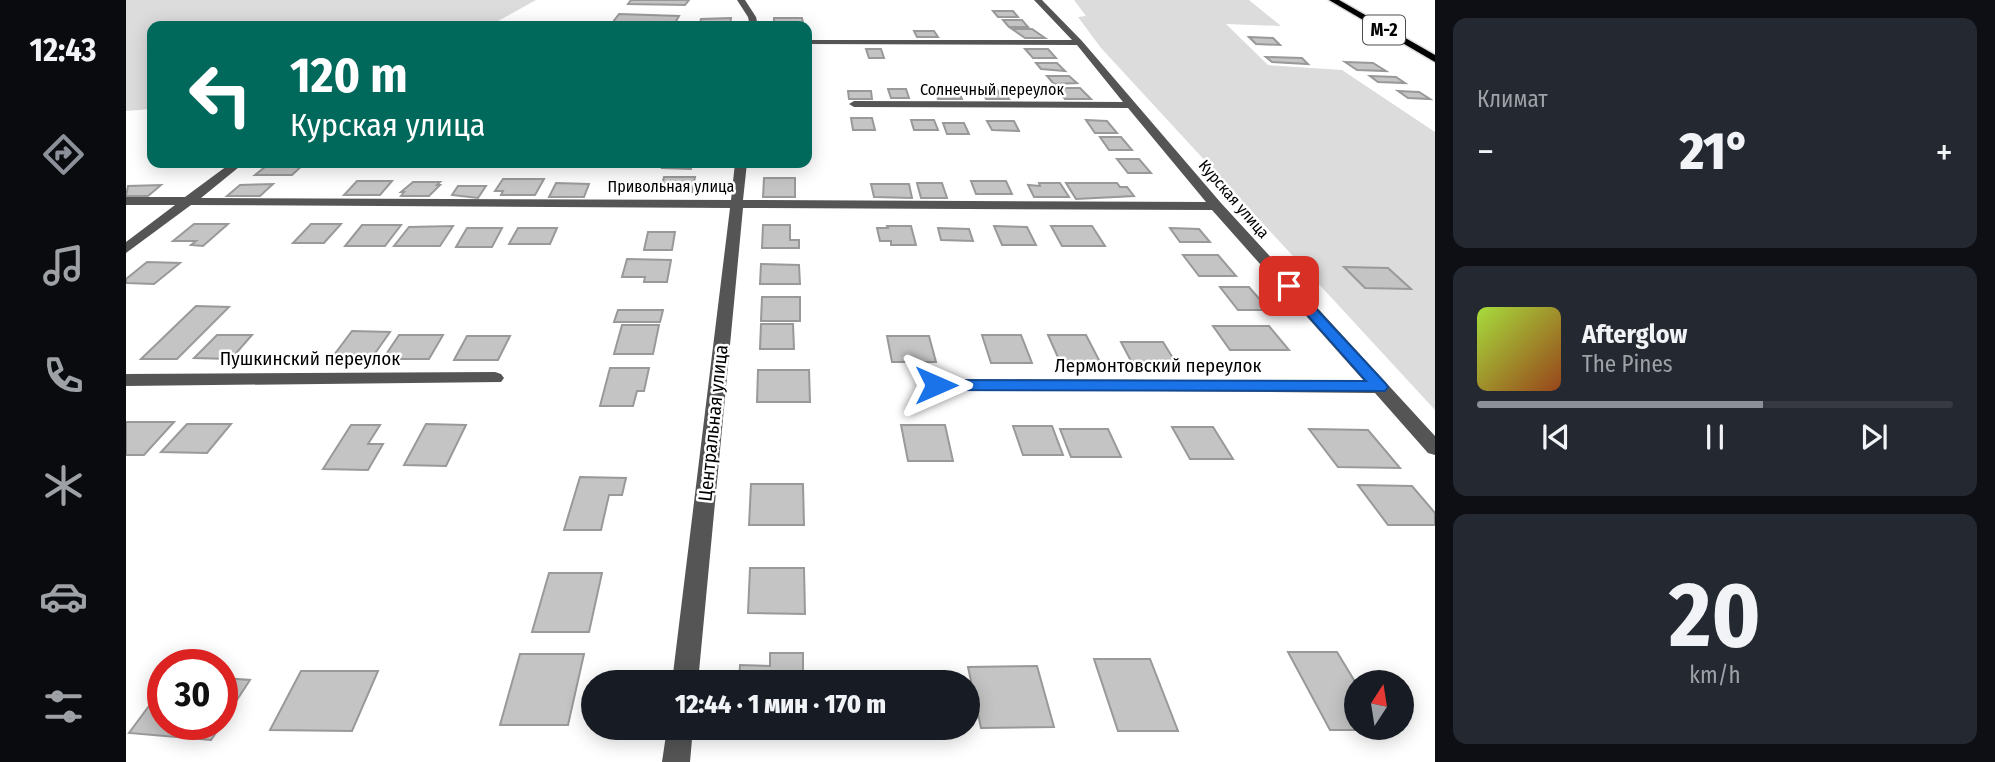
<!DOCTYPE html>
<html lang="ru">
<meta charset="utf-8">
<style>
body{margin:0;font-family:"Fira Sans Condensed",sans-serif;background:#242831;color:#f1f3f6;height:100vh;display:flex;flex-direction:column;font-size:26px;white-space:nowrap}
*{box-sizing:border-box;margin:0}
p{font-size:23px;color:#9ea1a6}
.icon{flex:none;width:38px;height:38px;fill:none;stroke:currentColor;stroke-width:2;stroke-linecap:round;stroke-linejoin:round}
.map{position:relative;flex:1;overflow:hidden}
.drawer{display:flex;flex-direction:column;gap:18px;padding:18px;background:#0d0f14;width:560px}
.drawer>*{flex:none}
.hud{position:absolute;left:21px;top:21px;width:665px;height:147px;border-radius:14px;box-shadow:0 4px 18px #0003;background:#00695c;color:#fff;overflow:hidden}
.needle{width:46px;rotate:12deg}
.buttons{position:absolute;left:1218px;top:670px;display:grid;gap:14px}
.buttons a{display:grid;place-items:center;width:70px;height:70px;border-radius:50%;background:#171b24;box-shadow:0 4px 18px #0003;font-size:35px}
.speed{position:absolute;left:21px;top:649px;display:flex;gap:14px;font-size:35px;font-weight:700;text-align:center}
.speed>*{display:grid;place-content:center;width:91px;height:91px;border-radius:50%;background:#171b24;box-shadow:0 4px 18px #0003;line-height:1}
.speed .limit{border:10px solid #d22;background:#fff;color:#111}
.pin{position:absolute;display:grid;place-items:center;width:60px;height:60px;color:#fff;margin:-30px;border-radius:14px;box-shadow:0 4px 10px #0006}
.me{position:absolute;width:77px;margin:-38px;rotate:90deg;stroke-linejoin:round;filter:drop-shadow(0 0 5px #0008)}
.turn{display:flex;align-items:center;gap:24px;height:147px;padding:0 28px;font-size:32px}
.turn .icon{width:91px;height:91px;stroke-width:2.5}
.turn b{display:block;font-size:49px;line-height:60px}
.big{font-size:52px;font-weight:800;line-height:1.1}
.drawer .tile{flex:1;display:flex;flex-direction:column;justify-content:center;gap:10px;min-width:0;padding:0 24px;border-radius:14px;background:#242831}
.drawer .dial{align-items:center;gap:0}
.dial b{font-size:91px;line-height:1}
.song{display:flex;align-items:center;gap:21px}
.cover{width:84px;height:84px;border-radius:10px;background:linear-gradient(135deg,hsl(80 70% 55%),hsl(20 70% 35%))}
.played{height:7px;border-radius:4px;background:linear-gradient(90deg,#8c9099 60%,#363941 60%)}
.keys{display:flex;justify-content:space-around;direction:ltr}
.heat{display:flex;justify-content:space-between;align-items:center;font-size:38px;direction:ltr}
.trip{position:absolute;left:455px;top:670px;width:399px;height:70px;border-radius:35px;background:#171b24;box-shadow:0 4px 18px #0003;font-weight:800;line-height:70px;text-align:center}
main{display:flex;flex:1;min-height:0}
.tab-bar{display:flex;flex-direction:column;width:126px;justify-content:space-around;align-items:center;background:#090b0e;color:#9ea1a6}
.tab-bar .icon{width:49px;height:49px}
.tab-bar .selected{color:#8c9099}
.tab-bar b{font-size:32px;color:#f1f3f6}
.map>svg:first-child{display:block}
.green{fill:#dcdcdc}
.building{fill:#c4c4c4;stroke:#999;stroke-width:2}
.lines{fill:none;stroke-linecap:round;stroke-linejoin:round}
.highway-casing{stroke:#dbdbdb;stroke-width:3}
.minor{fill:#555;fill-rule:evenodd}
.highway{fill:#000;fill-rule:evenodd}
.route{fill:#1a73e8;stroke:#114b97;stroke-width:2}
.labels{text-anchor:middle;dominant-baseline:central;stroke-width:5;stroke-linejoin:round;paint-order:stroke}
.far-street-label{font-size:16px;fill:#000;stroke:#fff}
.shield{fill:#fff;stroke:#4c4c4c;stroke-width:2}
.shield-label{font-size:18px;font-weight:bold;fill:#000}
.street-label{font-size:19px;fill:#000;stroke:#fff}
</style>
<main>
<nav class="tab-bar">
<b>12:43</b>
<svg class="icon selected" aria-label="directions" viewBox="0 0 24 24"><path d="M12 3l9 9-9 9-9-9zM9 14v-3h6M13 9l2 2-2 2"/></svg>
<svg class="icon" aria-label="music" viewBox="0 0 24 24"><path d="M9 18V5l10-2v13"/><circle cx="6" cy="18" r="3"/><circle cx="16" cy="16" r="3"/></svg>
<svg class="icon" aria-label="phone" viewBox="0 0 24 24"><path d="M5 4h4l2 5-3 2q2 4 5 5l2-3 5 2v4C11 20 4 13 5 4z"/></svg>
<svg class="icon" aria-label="climate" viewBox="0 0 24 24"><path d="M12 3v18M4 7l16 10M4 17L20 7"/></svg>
<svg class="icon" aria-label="car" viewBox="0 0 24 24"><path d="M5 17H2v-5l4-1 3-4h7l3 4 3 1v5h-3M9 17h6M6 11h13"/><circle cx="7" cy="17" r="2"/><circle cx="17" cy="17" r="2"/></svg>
<svg class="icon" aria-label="filters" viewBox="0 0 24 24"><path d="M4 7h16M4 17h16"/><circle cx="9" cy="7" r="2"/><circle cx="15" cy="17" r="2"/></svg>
</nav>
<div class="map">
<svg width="1309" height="762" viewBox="0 0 1309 762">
<rect width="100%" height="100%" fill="#fff"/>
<!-- green -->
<path class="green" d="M0,0H410L363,26H26V109L0,111Z
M948,0H1123L1155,26L1100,24L1142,65L1216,70L1309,132V410L975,48L952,17L960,16Z"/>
<!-- building -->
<path class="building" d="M505,0H563L559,5L502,4Z
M867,11H887L892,17H872Z
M493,14L553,16L549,23L487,22Z
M605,18L604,26H573L575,19Z
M648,18H676L677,23H648Z
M877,20H896L902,27H883Z
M886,29H906L919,38H899Z
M788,31H808L812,37H791Z
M1123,37L1147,38L1154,45L1130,44Z
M740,49H755L758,58H743Z
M899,49H922L930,58H907Z
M1140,57L1176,58L1182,64L1146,62Z
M1219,62L1247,63L1260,71L1231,70Z
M910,63H931L939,71L915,69Z
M921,76H943L951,83L928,84Z
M1244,76L1270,77L1279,83L1252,82Z
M930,88H954L965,99H939Z
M762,89H780L783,98H765Z
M856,89H871L873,94H880L883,99H860Z
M808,90H832L836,99H812Z
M722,91H745L746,99H723Z
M1272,91L1293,92L1304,99L1282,98Z
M725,118H746L749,130H727Z
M785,120H808L812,130H788Z
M960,120L981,121L991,133H969Z
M861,121H888L893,131L866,130Z
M817,123H838L843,134H821Z
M974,137H995L1006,150H983Z
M991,159H1013L1025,173H1002Z
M144,163H179L166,175H129Z
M538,163H566L565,169L536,168Z
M538,177H569L566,192H534Z
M638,178H669V197H637Z
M377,179H418L409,195H375L377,191H369Z
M231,181H266L254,195H218Z
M845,181H880L886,194H850Z
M287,182H314L311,185H314L303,196H275L278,192H275Z
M430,183L463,184L458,197H423Z
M791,183H816L821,198H795Z
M913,183H934L943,197H908L902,185L914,186Z
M940,183H991L994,187H1001L1008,196L950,199Z
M147,184L134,196H101L114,185Z
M745,184H783L786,198L748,197Z
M35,185L22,196H0L2,186Z
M332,186H360L352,198L326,195Z
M68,224H102L77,246L65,245L70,241H47Z
M185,224H215L198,243H167Z
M236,225H275L259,246H219Z
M637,225H664V240H673V248H636Z
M327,226L314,246H268L283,227Z
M761,226H785L790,245H765V241H754L751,228H762Z
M868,226L901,227L910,245H876Z
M925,226H966L979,246H936Z
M341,228H376L366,247H330Z
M392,228H431L424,244H383Z
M812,228L843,229L847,241L815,240Z
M1044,228L1073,229L1084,242H1054Z
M522,232H549L546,250H518Z
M1057,255H1092L1110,276H1073Z
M501,259L545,260L541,282H518L519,277H496Z
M21,262L54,263L28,284L0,283V279Z
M635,264L673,265L674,284H634Z
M1218,267L1262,268L1285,289L1239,288Z
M1094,287H1123L1143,310H1112Z
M636,297H674V321H635Z
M70,306L103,307L51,359H15Z
M492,310H537L534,322H488Z
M635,324H667L668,349H634Z
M496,325H533L527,354H488Z
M1087,326H1143L1163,350H1104Z
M226,331L264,332L245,359H205Z
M91,335H126L105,359L68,358Z
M273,335H317L303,359H257Z
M856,335H895L906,363H865Z
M922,335H960L974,362H934Z
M341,336H384L372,360H328Z
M761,336H803L810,362H766Z
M995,342H1037L1050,363H1006Z
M484,368H523L518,391H511L507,406H474Z
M632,370H683L684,402H631Z
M0,422H48L18,455H0Z
M61,424H105L81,453L35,452Z
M300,424L340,425L320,466L278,465Z
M225,425H254L242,444H257L242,470L197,469Z
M775,425H819L827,461H782Z
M887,426H926L937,455H897Z
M1046,427H1087L1107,459H1064Z
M934,429H982L995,457H945Z
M1183,429L1242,430L1274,468L1212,467Z
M454,477L500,478L496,495H483L475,530H438Z
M625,484H677L678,525H623Z
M1232,485L1286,486L1309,513V525H1262Z
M624,568H678L679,614L622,613Z
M423,573H476L463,632H406Z
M1162,652H1211L1228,680L1247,682H1230V728H1275L1276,730H1204Z
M644,653H677V682H613L614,665L644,666Z
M394,654H458L442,725H374Z
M968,659H1024L1052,731H992Z
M911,666L928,727L855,728L842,667Z
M175,671H252L226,731L144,730Z
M96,678L124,680L96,723Z
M37,687V724H96L85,740L3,733Z"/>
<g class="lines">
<defs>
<path id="highway" d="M1203,0H1213L1309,55V62Z"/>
</defs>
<!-- highway casing -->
<use href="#highway" class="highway-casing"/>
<!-- minor -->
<path class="minor" d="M611,0H619L630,17L632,26H624L622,17Z
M908,0H916L956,41L1095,203L1309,436V455L1302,453L1249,393L804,389L801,385L810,379L1238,381L1086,210L617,208L572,682H546L604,208L65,205L0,253V242L49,205H0V197H59L105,163H118L75,198L605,200L609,163H621L617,200L1080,202L1002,108L728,107L723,104L728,101L997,102L951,45L681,44V40H946Z
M369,372L375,374L378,378L375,382L0,386V374Z
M541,728H567L564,762H536Z"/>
<!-- highway -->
<use href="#highway" class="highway"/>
</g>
<!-- route -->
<path class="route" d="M1163,282L1167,284L1259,383L1262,387L1259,391L810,390L802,385L810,380L1240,381L1158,289L1156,286Z"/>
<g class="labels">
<!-- far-street labels -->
<g class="far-street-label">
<text x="866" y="89">Солнечный переулок</text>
<text x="545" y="186">Привольная улица</text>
<text transform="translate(1108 199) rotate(49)">Курская улица</text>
</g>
<!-- shield labels -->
<rect class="shield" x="1237" y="15.5" width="42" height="29" rx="5"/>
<g class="shield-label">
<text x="1258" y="30">М-2</text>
</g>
<!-- street labels -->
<g class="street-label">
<text x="184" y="358">Пушкинский переулок</text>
<text x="1032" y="365">Лермонтовский переулок</text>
<text transform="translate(587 423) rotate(-84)">Центральная улица</text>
</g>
</g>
</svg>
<div class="buttons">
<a><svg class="needle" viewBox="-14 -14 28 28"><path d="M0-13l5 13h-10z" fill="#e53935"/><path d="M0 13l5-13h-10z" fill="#9ea1a6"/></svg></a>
</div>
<div class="speed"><div class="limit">30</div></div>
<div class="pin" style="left:1163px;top:286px;background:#d93025"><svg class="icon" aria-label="arrive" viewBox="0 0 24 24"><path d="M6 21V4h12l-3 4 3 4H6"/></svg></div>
<svg class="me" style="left:810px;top:385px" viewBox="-20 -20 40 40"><path d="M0-17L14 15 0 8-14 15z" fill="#1a73e8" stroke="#fff" stroke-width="4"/></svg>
<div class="trip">12:44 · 1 мин · 170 m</div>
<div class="hud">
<div class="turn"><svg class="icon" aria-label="left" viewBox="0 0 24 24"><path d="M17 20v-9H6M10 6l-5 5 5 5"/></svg><div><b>120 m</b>Курская улица</div></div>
</div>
</div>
<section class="drawer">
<div class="tile"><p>Климат</p>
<div class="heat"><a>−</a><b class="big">21°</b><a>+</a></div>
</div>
<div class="tile">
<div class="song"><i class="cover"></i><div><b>Afterglow</b><p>The Pines</p></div></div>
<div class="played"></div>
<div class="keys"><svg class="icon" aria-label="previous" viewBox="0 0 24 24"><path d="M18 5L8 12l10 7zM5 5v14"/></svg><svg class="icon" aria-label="pause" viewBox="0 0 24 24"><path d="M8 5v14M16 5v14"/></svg><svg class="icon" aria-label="next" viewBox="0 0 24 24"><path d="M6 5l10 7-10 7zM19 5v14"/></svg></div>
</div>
<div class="tile dial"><b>20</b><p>km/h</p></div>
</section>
</main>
